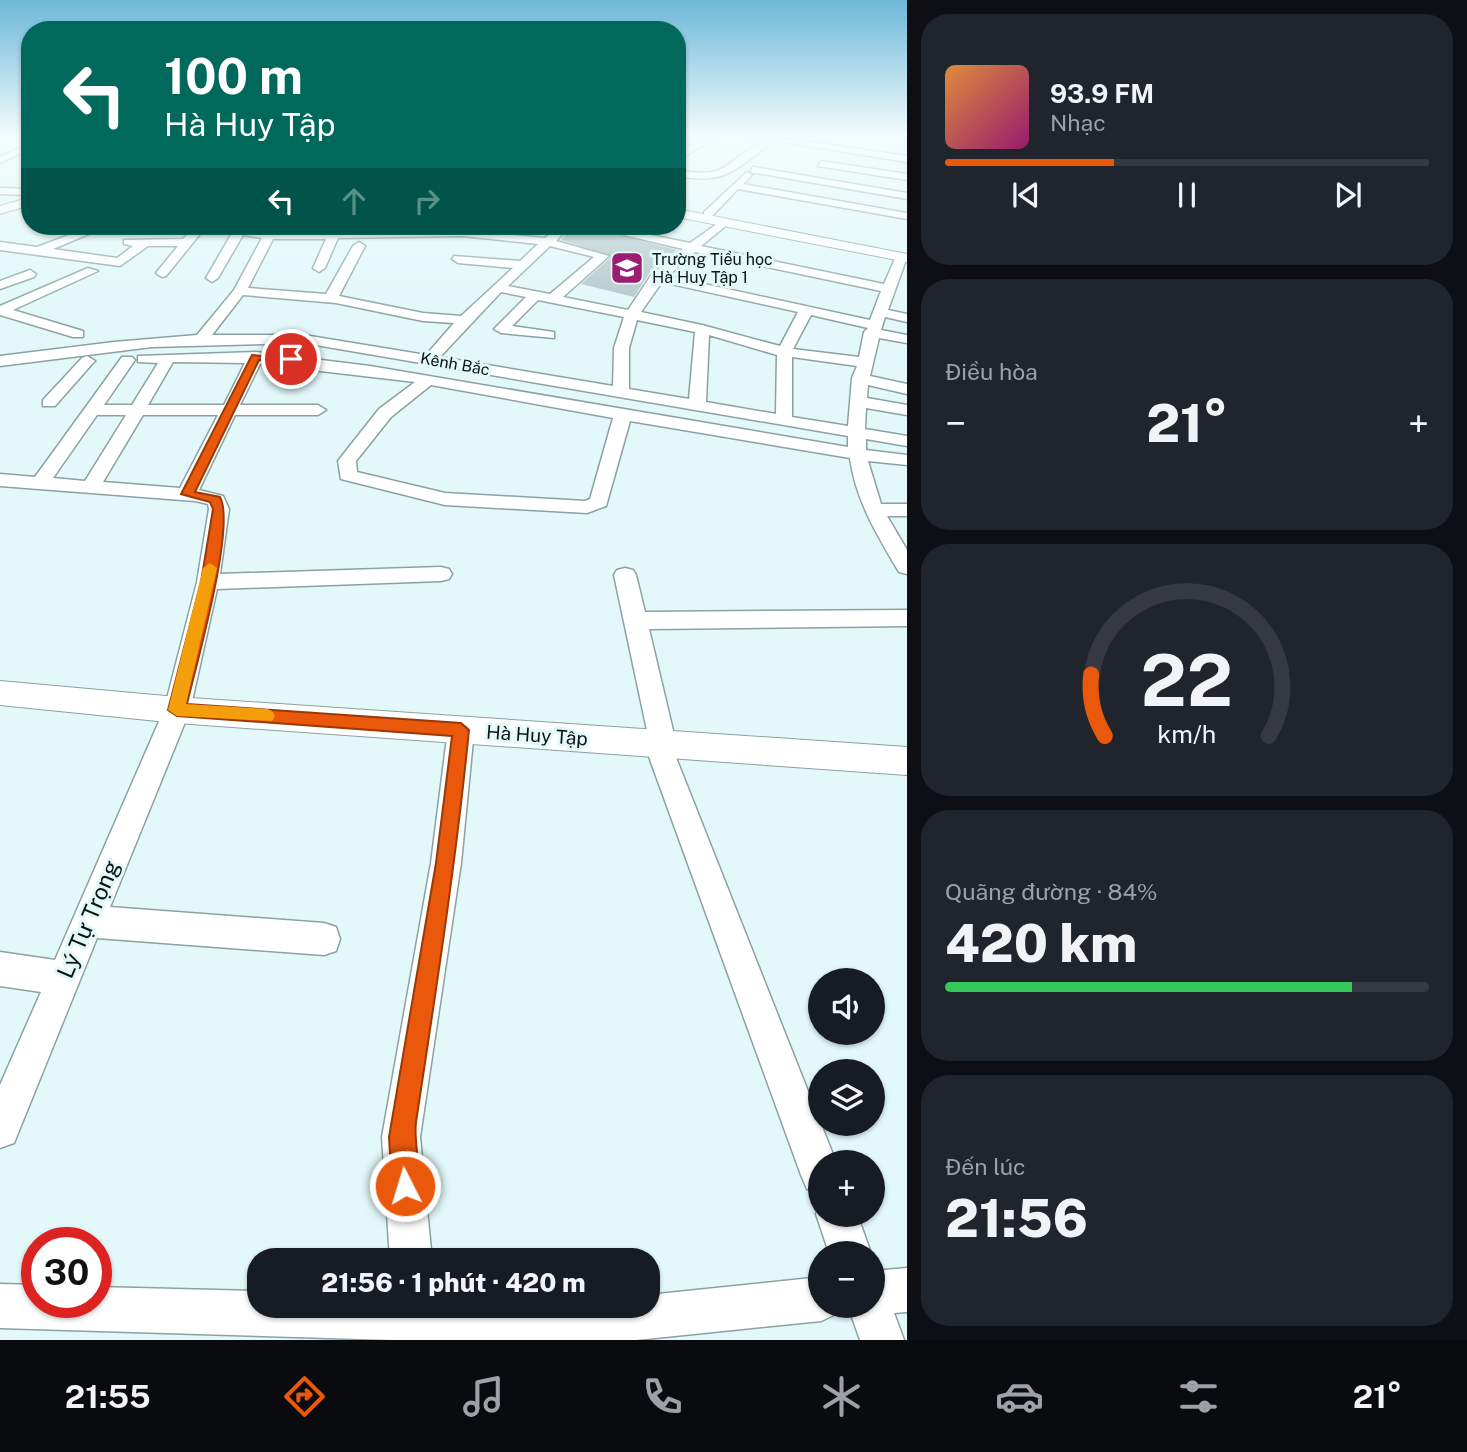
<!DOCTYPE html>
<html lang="vi">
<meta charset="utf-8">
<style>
body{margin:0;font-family:"Public Sans",sans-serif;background:#20242c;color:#f1f3f6;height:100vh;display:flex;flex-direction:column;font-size:26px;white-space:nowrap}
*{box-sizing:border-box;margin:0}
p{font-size:23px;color:#9ea1a6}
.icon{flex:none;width:38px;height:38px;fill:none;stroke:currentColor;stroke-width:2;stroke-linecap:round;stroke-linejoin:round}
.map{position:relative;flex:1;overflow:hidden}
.panel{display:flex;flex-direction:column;gap:14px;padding:14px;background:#0d0f14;width:560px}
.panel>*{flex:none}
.hud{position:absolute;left:21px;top:21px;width:665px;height:214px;border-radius:28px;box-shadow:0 2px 5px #0004;background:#00695c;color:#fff;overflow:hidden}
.tools{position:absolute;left:808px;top:968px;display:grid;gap:14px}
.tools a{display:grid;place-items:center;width:77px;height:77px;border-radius:50%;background:#171b24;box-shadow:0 2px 5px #0004;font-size:35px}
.speed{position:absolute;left:21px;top:1227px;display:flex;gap:14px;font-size:35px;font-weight:700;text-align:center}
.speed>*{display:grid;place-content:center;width:91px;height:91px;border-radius:50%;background:#171b24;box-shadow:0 2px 5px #0004;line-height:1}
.speed .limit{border:10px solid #d22;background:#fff;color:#111}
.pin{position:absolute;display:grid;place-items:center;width:60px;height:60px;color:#fff;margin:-30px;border:4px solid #fff;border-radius:50%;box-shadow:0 2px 7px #0007}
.me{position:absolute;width:77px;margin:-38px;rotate:355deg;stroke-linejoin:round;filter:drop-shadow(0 0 5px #0008)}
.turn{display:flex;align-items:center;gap:24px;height:147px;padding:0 28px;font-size:32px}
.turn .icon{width:91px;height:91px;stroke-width:2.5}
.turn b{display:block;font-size:49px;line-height:60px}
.lanes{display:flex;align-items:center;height:66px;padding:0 28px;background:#0003;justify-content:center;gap:35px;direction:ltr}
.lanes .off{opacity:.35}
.big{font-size:52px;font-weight:800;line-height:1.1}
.panel .tile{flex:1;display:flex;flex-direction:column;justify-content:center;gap:10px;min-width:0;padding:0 24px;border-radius:28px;background:#20242c}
.panel .dial{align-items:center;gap:0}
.dial svg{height:182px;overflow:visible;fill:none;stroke:#363941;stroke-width:7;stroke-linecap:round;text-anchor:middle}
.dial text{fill:#f1f3f6;stroke:none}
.song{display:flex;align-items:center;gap:21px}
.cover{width:84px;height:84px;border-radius:10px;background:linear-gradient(135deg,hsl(30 70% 55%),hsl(320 70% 35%))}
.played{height:7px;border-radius:4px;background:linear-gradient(90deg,#ea580c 35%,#363941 35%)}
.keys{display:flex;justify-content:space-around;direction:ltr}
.heat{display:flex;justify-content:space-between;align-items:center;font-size:38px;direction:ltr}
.charge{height:10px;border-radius:5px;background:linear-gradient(90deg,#34c759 84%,#363941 0)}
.trip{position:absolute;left:247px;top:1248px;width:413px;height:70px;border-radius:28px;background:#171b24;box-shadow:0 2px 5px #0004;font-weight:800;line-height:70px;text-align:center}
.tab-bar{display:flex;height:112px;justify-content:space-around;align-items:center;background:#090b0e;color:#9ea1a6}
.tab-bar .icon{width:49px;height:49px}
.tab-bar .active{color:#ea580c}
.tab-bar b{font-size:32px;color:#f1f3f6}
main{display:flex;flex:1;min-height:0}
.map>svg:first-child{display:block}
.building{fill:#b0c5c6}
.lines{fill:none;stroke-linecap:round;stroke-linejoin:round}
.minor-casing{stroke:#8ca1a1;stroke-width:3}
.major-casing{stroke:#8ca1a1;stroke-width:2}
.minor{fill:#fff;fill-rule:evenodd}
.major{fill:#fff;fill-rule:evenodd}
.route{fill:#ea580c;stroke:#983908;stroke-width:2}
.slow{fill:#f59e0b}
.labels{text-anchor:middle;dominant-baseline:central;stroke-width:6;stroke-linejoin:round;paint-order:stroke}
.far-poi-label{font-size:16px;fill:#0c1414;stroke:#e2f8f9;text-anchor:start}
.far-street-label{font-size:16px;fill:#0c1414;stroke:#e2f8f9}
.street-label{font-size:19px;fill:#0c1414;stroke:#e2f8f9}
.near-street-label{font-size:23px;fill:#0c1414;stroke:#e2f8f9}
</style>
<main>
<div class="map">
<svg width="907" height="1340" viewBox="0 0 907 1340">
<rect width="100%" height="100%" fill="#e2f8f9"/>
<!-- building -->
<path class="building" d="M573,226H583L677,250L650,272L634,297L581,284L612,256L561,240Z"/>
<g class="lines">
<defs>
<path id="minor" d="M709,135H720L677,161V154Z
M738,135H762L907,156V162Z
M763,142L766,147C732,173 722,184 677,176V170C732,180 722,161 763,142Z
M30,143V149L0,163V157Z
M821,161L907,174V180L818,166Z
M753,167L907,193V199L750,172Z
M747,172L752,175L743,184L907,213V219L738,189L712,216H704V212Z
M0,188L30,189V195L0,194Z
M724,219L729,222L728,224L701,246L884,284L897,254L907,257L888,310L907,314V322L885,317L881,330L907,335V343L879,338L870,376L907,384V394L868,385L867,398L907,405V415L866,408L865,429L907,436V446L866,439V450L907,455V465L868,461L881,504H907V516H887L907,550V574L899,572C877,535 856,501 850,458L630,421L606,506L587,513L445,505L341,479L338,461L379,409L415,382L260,364L240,405H318L326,410L318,415H235L199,490L223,496L229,509L220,574L441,567L449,569L452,574L449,579L441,581L217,589L190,710L110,907L324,923L336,927L340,939L336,951L324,955L97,938L14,1143L0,1148V1085L41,992L0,986V952L55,960L164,710L197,582L209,509L208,504L195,501L0,486V474L35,477L122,357H132L135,360L104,405H132L158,363L138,362V356L256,352L370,366L848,447V436L304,343L152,347L0,366V356L114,342L197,335L234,290L262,238L243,235L218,278L212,282L206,278L232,233L205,226H247L246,229L269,233L463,230L545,238L559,226H570L556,241L609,256L563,297L628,310L652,274L683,249L586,226H606L690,243ZM463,236L538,244L520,261L454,256L452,259L458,263L513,268L461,316L423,313L339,296L365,246L359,242L353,246L326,294L248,288L273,239H326L313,268L319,272L325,268L338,238ZM550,246L594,257L550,294L508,286ZM695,252L881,291L870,320L668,276ZM662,282L798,312L780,346L702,325L641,312ZM501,292L526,297L494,329L501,333L554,338V332L512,326L538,300L624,317L614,348L613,386L440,357ZM243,295L336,303L423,321L454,323L426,355L304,335H212ZM811,315L868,328L864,332L859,357L793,349ZM637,320L695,332L689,399L629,389V348ZM709,335L777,355L776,414L706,402ZM792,357L857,366L852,378L848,426L792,417ZM173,362L245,363L224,405H148ZM431,385L613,418L590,499L585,501L445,493L357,472L356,461L391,417ZM97,415H126L85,481L53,478ZM143,415H218L180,488L103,482Z
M93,226H108L53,249L117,258L133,246L124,244V240L183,239L190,232L200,234L166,276L162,277L156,273L178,246H148L120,266L0,250V242L37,247Z
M88,268L98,271L13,310L83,331V337H73L0,315V306Z
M30,270L36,274L34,277L0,289V281Z
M87,356L95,361L92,364L55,406H43V400L82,358Z
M625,568L633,570L636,575L645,612L907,610V626L649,629L676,743L673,750L836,1162H821V1195L807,1189L801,1175L644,743L648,735L614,575L617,570Z
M461,719L470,722L474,730L461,863L420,1137L432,1260H390L382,1137L431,863L448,730L452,722Z
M821,1201V1214H857L871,1253H829L816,1214Z
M907,1268V1312L894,1313L904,1340H860L848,1306H873V1271Z
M821,1277V1306H840L836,1314L821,1321L636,1340H394L0,1328V1284L37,1285V1302H96V1287L259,1291V1306H648V1295Z"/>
<path id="major" d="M30,197V205L0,214V206Z
M677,209L907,254V262L677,217Z
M0,681L177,697L907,747V775L177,723L0,705Z"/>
</defs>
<!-- minor casing -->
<use href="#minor" class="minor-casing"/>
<!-- major casing -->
<use href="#major" class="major-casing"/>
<!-- minor -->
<use href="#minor" class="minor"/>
<!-- major -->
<use href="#major" class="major"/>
</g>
<!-- sky -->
<linearGradient id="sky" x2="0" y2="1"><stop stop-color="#6db8d9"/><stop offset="0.42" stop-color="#f2fcfc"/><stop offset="1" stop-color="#f2fcfc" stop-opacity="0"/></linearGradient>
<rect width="907" height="323" fill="url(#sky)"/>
<!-- route -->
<path class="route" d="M252,355L296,359L291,362L259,360L195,492L220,497C236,526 196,665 187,704L461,723L469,730C456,861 436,991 416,1122C413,1145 424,1174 415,1195L405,1199L396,1195L392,1186L389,1137L436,863L452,736L177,716L168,710L201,582L213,509L210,502L181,494Z"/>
<!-- slow -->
<path class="slow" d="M210,563L217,568L186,704L267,709L272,711L275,716L272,721L177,716L168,710L203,568Z"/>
<!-- icons -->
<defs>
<symbol id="school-square" viewBox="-11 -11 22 22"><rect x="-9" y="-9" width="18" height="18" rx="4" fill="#9c1d72" stroke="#e2f8f9"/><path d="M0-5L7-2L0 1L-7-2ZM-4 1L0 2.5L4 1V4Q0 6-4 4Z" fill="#fff"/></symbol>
</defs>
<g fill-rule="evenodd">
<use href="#school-square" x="608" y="249" width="38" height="38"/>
</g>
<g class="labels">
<!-- far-poi labels -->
<g class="far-poi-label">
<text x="652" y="259">Trường Tiểu học<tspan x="652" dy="18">Hà Huy Tập 1</tspan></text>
</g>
<!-- far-street labels -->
<g class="far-street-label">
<text transform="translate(455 364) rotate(10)">Kênh Bắc</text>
</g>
<!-- street labels -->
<g class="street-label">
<text transform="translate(537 735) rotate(4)">Hà Huy Tập</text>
</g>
<!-- near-street labels -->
<g class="near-street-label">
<text transform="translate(88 919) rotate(-67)">Lý Tự Trọng</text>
</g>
</g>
</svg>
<div class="tools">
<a><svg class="icon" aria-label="sound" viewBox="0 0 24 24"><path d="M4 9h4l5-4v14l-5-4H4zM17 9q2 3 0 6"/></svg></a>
<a><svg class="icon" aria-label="layers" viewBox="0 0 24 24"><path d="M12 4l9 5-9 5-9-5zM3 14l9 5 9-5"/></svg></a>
<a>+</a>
<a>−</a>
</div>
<div class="speed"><div class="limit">30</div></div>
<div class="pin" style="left:291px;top:359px;background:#d93025"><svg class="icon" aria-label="arrive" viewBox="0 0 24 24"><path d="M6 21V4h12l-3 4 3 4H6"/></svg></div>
<svg class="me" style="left:405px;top:1186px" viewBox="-20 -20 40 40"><circle r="17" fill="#ea580c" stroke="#fff" stroke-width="3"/><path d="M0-11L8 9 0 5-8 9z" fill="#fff"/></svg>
<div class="trip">21:56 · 1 phút · 420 m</div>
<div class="hud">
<div class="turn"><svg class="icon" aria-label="left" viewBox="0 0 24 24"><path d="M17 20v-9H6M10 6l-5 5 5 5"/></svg><div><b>100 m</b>Hà Huy Tập</div></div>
<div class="lanes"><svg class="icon" aria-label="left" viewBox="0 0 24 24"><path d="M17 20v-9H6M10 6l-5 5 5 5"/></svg><svg class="icon off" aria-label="ahead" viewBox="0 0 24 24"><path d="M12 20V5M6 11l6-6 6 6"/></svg><svg class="icon off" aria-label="right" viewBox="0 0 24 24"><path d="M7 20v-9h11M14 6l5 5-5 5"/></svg></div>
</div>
</div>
<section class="panel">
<div class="tile">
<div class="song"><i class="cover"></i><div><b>93.9 FM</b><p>Nhạc</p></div></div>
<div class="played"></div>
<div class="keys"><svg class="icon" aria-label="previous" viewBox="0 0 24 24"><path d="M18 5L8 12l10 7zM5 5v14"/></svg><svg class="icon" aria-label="pause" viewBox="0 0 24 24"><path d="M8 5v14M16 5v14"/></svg><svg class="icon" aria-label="next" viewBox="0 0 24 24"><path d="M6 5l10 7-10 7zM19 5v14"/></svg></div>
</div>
<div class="tile"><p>Điều hòa</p>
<div class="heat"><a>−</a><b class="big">21°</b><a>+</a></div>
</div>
<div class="tile dial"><svg viewBox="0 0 100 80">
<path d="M14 69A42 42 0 1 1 86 69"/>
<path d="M14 69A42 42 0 0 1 8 42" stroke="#ea580c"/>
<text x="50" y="56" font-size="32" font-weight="700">22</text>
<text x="50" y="72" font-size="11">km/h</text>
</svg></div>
<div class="tile"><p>Quãng đường · 84%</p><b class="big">420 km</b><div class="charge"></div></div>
<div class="tile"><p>Đến lúc</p><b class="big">21:56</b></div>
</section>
</main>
<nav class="tab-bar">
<b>21:55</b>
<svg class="icon active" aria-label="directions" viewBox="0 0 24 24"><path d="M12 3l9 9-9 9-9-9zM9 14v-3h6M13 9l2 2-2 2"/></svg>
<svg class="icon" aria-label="music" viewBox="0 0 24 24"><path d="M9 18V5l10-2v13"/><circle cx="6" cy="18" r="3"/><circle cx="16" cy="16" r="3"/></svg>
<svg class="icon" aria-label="phone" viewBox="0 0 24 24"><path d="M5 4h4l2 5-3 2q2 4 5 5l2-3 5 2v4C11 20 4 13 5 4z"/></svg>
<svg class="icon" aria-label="climate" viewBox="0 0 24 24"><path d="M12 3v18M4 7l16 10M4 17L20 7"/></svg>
<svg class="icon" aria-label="car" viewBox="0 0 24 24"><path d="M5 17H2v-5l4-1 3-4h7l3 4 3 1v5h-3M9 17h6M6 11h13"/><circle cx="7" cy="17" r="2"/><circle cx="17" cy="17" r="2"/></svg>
<svg class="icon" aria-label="filters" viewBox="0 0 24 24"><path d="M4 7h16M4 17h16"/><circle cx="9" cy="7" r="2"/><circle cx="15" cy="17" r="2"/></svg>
<b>21°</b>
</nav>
